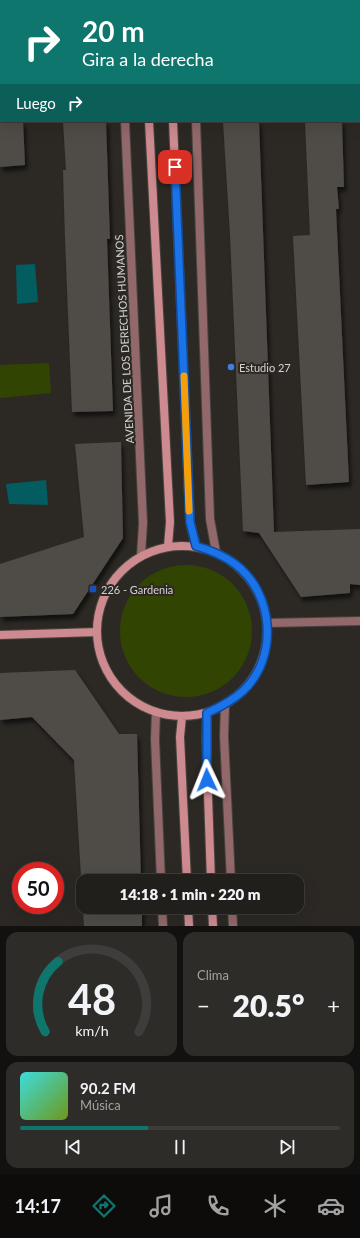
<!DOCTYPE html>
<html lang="es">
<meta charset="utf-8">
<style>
body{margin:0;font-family:Lato,sans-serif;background:#2d2c29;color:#f1f3f6;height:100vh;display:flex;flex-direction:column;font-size:15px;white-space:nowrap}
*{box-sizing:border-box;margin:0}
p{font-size:13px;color:#a2a2a3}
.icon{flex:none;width:22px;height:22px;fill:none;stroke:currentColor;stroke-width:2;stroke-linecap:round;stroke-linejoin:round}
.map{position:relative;height:926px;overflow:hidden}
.drawer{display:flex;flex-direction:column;gap:6px;padding:6px;background:#12110f;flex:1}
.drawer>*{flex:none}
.hud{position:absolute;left:0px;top:0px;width:360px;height:122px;box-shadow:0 4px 16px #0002,0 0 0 1px #3e3d3b;background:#0f766e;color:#fff;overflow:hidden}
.speed{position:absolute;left:12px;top:862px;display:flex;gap:8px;font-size:20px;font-weight:700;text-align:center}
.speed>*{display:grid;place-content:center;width:52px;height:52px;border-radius:50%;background:#211f1c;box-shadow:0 4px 16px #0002,0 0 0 1px #3e3d3b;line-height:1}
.speed .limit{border:6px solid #d22;background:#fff;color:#111}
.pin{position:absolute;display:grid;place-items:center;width:34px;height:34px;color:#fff;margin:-17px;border-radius:8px;box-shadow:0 2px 6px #0006}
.me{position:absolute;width:44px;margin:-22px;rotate:358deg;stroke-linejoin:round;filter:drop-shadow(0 0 3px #0008)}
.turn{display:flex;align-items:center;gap:14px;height:84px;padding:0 16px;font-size:18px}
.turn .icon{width:52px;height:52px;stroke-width:2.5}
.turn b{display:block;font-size:28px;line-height:34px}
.then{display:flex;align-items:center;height:38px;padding:0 16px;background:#0003;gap:8px;font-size:15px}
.big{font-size:30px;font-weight:800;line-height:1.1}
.drawer .tile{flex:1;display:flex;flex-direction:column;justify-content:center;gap:6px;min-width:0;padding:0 14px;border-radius:12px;background:#2d2c29}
.drawer .dial{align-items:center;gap:0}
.dial svg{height:104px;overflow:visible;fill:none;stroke:#3e3d3b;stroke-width:7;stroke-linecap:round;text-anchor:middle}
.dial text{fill:#f1f3f6;stroke:none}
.song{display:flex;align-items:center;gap:12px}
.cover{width:48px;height:48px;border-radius:6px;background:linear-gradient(135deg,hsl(180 70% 55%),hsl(80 70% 35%))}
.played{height:4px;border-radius:2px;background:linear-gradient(90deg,#0f766e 40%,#3e3d3b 40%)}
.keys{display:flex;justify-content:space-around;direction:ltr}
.heat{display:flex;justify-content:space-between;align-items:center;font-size:22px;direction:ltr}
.drawer .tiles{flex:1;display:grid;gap:6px;grid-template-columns:1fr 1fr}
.tile:last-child{grid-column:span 2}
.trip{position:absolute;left:76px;top:874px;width:228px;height:40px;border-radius:12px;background:#211f1c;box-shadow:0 4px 16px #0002,0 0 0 1px #3e3d3b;font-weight:800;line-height:40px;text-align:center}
.menu{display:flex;height:64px;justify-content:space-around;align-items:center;background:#0d0c0b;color:#a2a2a3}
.menu .icon{width:28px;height:28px}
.menu .on{color:#0f766e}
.menu b{font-size:18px;color:#f1f3f6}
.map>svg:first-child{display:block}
.green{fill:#324402}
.water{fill:#035c60}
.building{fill:#4f4c47;filter:url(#shadow)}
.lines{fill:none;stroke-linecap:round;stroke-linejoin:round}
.street-casing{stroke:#474440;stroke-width:10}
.secondary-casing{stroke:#474440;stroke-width:10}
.street{stroke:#92686b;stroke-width:8}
.secondary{stroke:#cd8a8f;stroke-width:8}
.route-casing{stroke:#114b97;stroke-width:10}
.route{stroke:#1a73e8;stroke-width:7}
.slow{stroke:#f59e0b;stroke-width:7}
.shop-dot{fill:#3f7fe0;stroke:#2c2925;stroke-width:1.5}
.transit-dot{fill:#1a4fb4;stroke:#2c2925;stroke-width:1.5}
.labels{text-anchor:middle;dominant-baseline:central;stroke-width:4;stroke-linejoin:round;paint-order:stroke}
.street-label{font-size:11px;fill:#d4d2cf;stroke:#2c2925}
.poi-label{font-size:11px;fill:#d4d2cf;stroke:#2c2925;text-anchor:start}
</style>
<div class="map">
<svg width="360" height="926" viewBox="0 0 360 926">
<defs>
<filter id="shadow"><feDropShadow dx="2.5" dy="4.5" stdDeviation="2" flood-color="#0009"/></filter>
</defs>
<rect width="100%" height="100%" fill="#2c2925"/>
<!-- green -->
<path class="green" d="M49,363L51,393L0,398V365Z
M120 631a66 66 0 1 1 132 0a66 66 0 1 1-132 0Z"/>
<!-- water -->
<path class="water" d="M35,264L38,302L17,304L16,265Z
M46,480L48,505L9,504L6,484Z"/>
<!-- building -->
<path class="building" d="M0,121H23L25,165L0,167Z
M63,121H106L110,239H107L113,411L72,412L65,238L63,170H66Z
M223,121H259L274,532L360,529V585L350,584V593L301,597L259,533L243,531L230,234Z
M305,121H342L344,187H337L339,209H336L349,482L306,485L293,236L310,235Z
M121,442L123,538L73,614L0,617V564L84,537L75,444Z
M75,670L119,734H137L141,881H83V907H142V926H84L74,760L32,717L0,720V673Z"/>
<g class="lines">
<defs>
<path id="street" d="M120,0V1
M192,0V1
M359,2L360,26
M125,121L143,523L141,556
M196,121L210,519L216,552
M267,623L360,621
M225,705L224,736L231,881
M156,712L155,739L161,881
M162,907L163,926
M232,907L233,926"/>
<path id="secondary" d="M143,0V1
M168,0V1
M149,121L170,522L168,546
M173,121L190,522L196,546
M97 631a85 85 0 1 1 170 0a85 85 0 1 1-170 0Z
M0,635L97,632
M207,713L206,737L211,881
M182,717L180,737L187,881
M188,907L189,926
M212,907L213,926"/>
</defs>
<!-- street casing -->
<use href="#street" class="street-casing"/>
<!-- secondary casing -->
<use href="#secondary" class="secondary-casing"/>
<!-- street -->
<use href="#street" class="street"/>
<!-- secondary -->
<use href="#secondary" class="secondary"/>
</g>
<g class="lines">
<defs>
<path id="route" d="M175,167L190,522L196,546C210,550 223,555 235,564C274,593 279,657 243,691C232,701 220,707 207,713V780"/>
</defs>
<!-- route casing -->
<use href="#route" class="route-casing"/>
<!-- route -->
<use href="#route" class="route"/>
<!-- slow -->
<path class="slow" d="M184,376L189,511"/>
</g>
<!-- markers -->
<circle class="shop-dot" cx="231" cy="367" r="4"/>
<rect class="transit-dot" x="89" y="585" width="8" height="8" rx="2"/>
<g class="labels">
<!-- street labels -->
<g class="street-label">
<text transform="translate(124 339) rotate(-93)">AVENIDA DE LOS DERECHOS HUMANOS</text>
</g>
<!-- poi labels -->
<g class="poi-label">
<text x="239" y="367">Estudio 27</text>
<text x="101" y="589">226 - Gardenia</text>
</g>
</g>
</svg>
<div class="speed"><div class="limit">50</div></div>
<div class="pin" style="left:175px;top:167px;background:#d93025"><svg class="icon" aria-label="arrive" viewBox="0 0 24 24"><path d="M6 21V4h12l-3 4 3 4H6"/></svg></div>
<svg class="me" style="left:207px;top:780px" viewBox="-20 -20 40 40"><path d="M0-17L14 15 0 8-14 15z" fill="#1a73e8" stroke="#fff" stroke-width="4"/></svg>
<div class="trip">14:18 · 1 min · 220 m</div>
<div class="hud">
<div class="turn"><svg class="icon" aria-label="right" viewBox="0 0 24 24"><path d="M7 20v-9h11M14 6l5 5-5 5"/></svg><div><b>20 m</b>Gira a la derecha</div></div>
<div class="then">Luego<svg class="icon" aria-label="right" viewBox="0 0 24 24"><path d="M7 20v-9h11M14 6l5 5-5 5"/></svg></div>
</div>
</div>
<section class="drawer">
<div class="tiles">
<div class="tile dial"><svg viewBox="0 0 100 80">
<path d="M14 69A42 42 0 1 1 86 69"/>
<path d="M14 69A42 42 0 0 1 24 15" stroke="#0f766e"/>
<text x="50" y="56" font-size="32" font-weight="700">48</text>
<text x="50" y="72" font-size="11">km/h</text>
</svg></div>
<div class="tile"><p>Clima</p>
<div class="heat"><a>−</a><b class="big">20.5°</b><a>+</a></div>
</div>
<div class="tile">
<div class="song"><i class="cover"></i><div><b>90.2 FM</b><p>Música</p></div></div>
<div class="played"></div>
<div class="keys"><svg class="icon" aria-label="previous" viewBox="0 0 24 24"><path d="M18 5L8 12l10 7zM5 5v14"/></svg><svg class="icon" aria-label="pause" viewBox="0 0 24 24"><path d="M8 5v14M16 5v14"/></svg><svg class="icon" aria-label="next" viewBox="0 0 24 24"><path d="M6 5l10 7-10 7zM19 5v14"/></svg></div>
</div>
</div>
</section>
<nav class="menu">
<b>14:17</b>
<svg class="icon on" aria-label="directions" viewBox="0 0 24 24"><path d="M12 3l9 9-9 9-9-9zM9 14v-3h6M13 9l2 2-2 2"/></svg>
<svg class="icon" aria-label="music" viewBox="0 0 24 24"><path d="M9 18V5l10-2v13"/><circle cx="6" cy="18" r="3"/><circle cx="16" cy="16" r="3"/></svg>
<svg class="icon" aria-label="phone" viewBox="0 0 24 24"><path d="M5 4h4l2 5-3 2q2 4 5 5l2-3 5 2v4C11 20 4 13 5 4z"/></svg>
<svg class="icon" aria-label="climate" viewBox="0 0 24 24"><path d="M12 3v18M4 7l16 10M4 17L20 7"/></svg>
<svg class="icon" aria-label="car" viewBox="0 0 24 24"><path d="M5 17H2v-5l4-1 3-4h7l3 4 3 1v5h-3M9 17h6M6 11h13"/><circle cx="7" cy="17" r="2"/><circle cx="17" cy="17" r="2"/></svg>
</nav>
